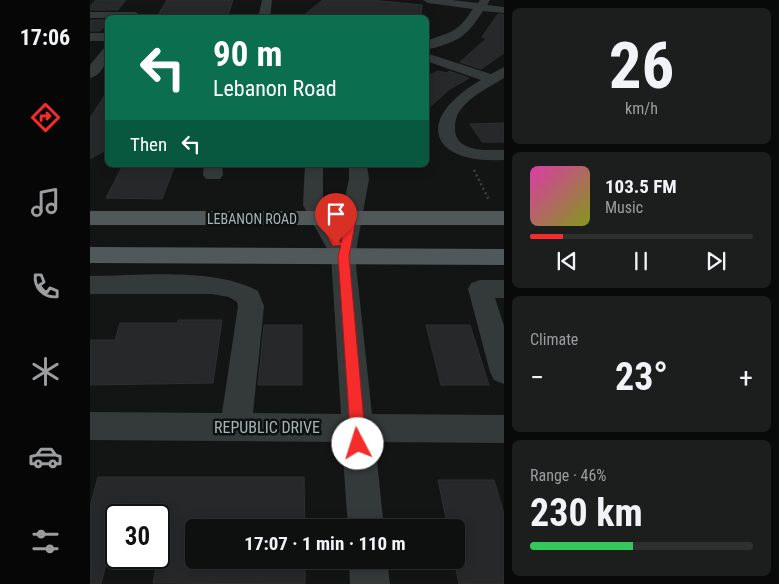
<!DOCTYPE html>
<meta charset="utf-8">
<style>
body{margin:0;font-family:"Roboto Condensed",sans-serif;background:#1c1e1e;color:#f1f3f6;height:100vh;display:flex;flex-direction:column;font-size:19px;white-space:nowrap}
*{box-sizing:border-box;margin:0}
p{font-size:16px;color:#9b9d9f}
.icon{flex:none;width:28px;height:28px;fill:none;stroke:currentColor;stroke-width:2;stroke-linecap:round;stroke-linejoin:round}
.map{position:relative;flex:1;overflow:hidden}
.drawer{display:flex;flex-direction:column;gap:8px;padding:8px;background:#080909;width:275px}
.drawer>*{flex:none}
.guide{position:absolute;left:15px;top:15px;width:324px;height:152px;border-radius:8px;box-shadow:0 2px 12px #0003,0 0 0 1px #2e3030;background:#0b6e4f;color:#fff;overflow:hidden}
.speed{position:absolute;left:15px;top:504px;display:flex;gap:10px;font-size:25px;font-weight:700;text-align:center}
.speed>*{display:grid;place-content:center;width:65px;height:65px;border-radius:50%;background:#0e1010;box-shadow:0 2px 12px #0003,0 0 0 1px #2e3030;line-height:1}
.speed .limit{border:2px solid #111;border-radius:8px;background:#fff;color:#111}
.pin{position:absolute;display:grid;place-items:center;width:42px;height:42px;color:#fff;margin:-51px -21px;border-radius:50% 50% 50% 0;rotate:-45deg;box-shadow:0 0 5px #0007}
.pin .icon{rotate:45deg}
.me{position:absolute;width:55px;margin:-28px;rotate:355deg;stroke-linejoin:round;filter:drop-shadow(0 0 4px #0008)}
.turn{display:flex;align-items:center;gap:18px;height:105px;padding:0 25px;font-size:22px}
.turn .icon{width:65px;height:65px;stroke-width:2.5}
.turn b{display:block;font-size:35px;line-height:42px}
.then{display:flex;align-items:center;height:48px;padding:0 25px;background:#0003;gap:10px;font-size:19px}
.big{font-size:38px;font-weight:700;line-height:1.1}
.drawer .tile{flex:1;display:flex;flex-direction:column;justify-content:center;gap:8px;min-width:0;padding:0 18px;border-radius:8px;background:#1c1e1e}
.drawer .dial{align-items:center;gap:0}
.dial b{font-size:65px;line-height:1}
.song{display:flex;align-items:center;gap:15px}
.cover{width:60px;height:60px;border-radius:8px;background:linear-gradient(135deg,hsl(320 70% 55%),hsl(70 70% 35%))}
.played{height:5px;border-radius:2px;background:linear-gradient(90deg,#f62b2b 15%,#2e3030 15%)}
.keys{display:flex;justify-content:space-around;direction:ltr}
.heat{display:flex;justify-content:space-between;align-items:center;font-size:28px;direction:ltr}
.charge{height:8px;border-radius:4px;background:linear-gradient(90deg,#34c759 46%,#2e3030 0)}
.trip{position:absolute;left:95px;top:519px;width:280px;height:50px;border-radius:8px;background:#0e1010;box-shadow:0 2px 12px #0003,0 0 0 1px #2e3030;font-weight:700;line-height:50px;text-align:center}
main{display:flex;flex:1;min-height:0}
.menu{display:flex;flex-direction:column;width:90px;justify-content:space-around;align-items:center;background:#060606;color:#9b9d9f}
.menu .icon{width:35px;height:35px}
.menu .active{color:#f62b2b}
.menu b{font-size:22px;color:#f1f3f6}
.map>svg:first-child{display:block}
.building{fill:#262829;stroke:#2d3031}
.lines{fill:none;stroke-linecap:round;stroke-linejoin:round}
.path{stroke:#3a4141;stroke-width:2.5;stroke-dasharray:2 3;stroke-linecap:butt}
.minor{fill:#34393a;fill-rule:evenodd}
.major{fill:#505859;fill-rule:evenodd}
.route{fill:#f62b2b;stroke:#a01c1c;fill-rule:evenodd}
.labels{text-anchor:middle;dominant-baseline:central;stroke-width:5;stroke-linejoin:round;paint-order:stroke}
.street-label{font-size:14px;fill:#a5b5b6;stroke:#0f1010}
.near-street-label{font-size:16px;fill:#a5b5b6;stroke:#0f1010}
</style>
<main>
<nav class="menu">
<b>17:06</b>
<svg class="icon active" aria-label="directions" viewBox="0 0 24 24"><path d="M12 3l9 9-9 9-9-9zM9 14v-3h6M13 9l2 2-2 2"/></svg>
<svg class="icon" aria-label="music" viewBox="0 0 24 24"><path d="M9 18V5l10-2v13"/><circle cx="6" cy="18" r="3"/><circle cx="16" cy="16" r="3"/></svg>
<svg class="icon" aria-label="phone" viewBox="0 0 24 24"><path d="M5 4h4l2 5-3 2q2 4 5 5l2-3 5 2v4C11 20 4 13 5 4z"/></svg>
<svg class="icon" aria-label="climate" viewBox="0 0 24 24"><path d="M12 3v18M4 7l16 10M4 17L20 7"/></svg>
<svg class="icon" aria-label="car" viewBox="0 0 24 24"><path d="M5 17H2v-5l4-1 3-4h7l3 4 3 1v5h-3M9 17h6M6 11h13"/><circle cx="7" cy="17" r="2"/><circle cx="17" cy="17" r="2"/></svg>
<svg class="icon" aria-label="filters" viewBox="0 0 24 24"><path d="M4 7h16M4 17h16"/><circle cx="9" cy="7" r="2"/><circle cx="15" cy="17" r="2"/></svg>
</nav>
<div class="map">
<svg width="414" height="584" viewBox="0 0 414 584">
<rect width="100%" height="100%" fill="#131515"/>
<!-- building -->
<path class="building" d="M6,0H36L28,10H0V6Z
M77,0H143L137,18H66Z
M233,0H281L332,5L331,18H210Z
M408,14L414,15V53L391,69L370,62L396,39L392,37Z
M0,20H18V22L10,31H0Z
M348,71L357,73L359,71L379,78L360,89L336,110V77Z
M18,90V149L0,159V118Z
M414,123V142H392L380,124Z
M33,165H85L72,199L16,198Z
M88,320H132L123,383L0,385V340H25L30,323H88Z
M174,325H212V385H168Z
M336,325H380L399,385H351Z
M8,477H214L215,528H104V560H215V584L63,583L76,515H26V556H18L11,584H0V506Z
M348,480H404L414,514V584H369L364,560H366V528H358Z"/>
<g class="lines">
<!-- path -->
<path class="path" d="M384,170L399,200"/>
<!-- minor -->
<path class="minor" d="M172,0H182L180,18H168Z
M333,0H362L388,3L390,0H400L397,5L414,7V13L393,11C376,38 367,42 336,50V41C362,31 366,34 383,9L338,3Z
M0,12H45L51,15L48,18H0Z
M0,33H18V41H0Z
M18,48C18,60 13,75 0,78V65L13,49Z
M336,53L401,74L414,67V78C400,87 382,95 371,109C367,114 365,121 365,127C364,153 397,150 414,150V160C337,164 325,118 391,80L336,61Z
M114,165H132L133,175L130,179H116L113,175Z
M215,165H233V205L248,229L259,179V165H277L279,179L265,256L282,414L414,415V443L285,442L294,528H258L252,442L0,440V412L132,413L148,306L147,302L139,297L122,294H0V276C50,276 123,267 168,291L174,306L163,413L251,414L241,256L213,205Z
M390,280H414V298H405L414,326V384L404,380L400,372L378,289L381,283Z
M259,560H297L300,584H260Z"/>
<!-- major -->
<path class="major" d="M0,211H414V225H0Z
M0,247L414,249V265L0,263Z"/>
</g>
<!-- route -->
<path class="route" d="M262,216L266,219L259,256L276,444L274,449L268,451L263,449L261,444L248,256L251,245L243,246L228,219L233,216ZM239,222H256L251,243Z"/>
<g class="labels">
<!-- street labels -->
<g class="street-label">
<text x="162" y="219">LEBANON ROAD</text>
</g>
<!-- near-street labels -->
<g class="near-street-label">
<text x="177" y="427">REPUBLIC DRIVE</text>
</g>
</g>
</svg>
<div class="speed"><div class="limit">30</div></div>
<div class="pin" style="left:246px;top:244px;background:#d93025"><svg class="icon" aria-label="arrive" viewBox="0 0 24 24"><path d="M6 21V4h12l-3 4 3 4H6"/></svg></div>
<svg class="me" style="left:268px;top:444px" viewBox="-20 -20 40 40"><circle r="19" fill="#fff"/><path d="M0-13L10 11 0 6-10 11z" fill="#f62b2b"/></svg>
<div class="trip">17:07 · 1 min · 110 m</div>
<div class="guide">
<div class="turn"><svg class="icon" aria-label="left" viewBox="0 0 24 24"><path d="M17 20v-9H6M10 6l-5 5 5 5"/></svg><div><b>90 m</b>Lebanon Road</div></div>
<div class="then">Then<svg class="icon" aria-label="left" viewBox="0 0 24 24"><path d="M17 20v-9H6M10 6l-5 5 5 5"/></svg></div>
</div>
</div>
<section class="drawer">
<div class="tile dial"><b>26</b><p>km/h</p></div>
<div class="tile">
<div class="song"><i class="cover"></i><div><b>103.5 FM</b><p>Music</p></div></div>
<div class="played"></div>
<div class="keys"><svg class="icon" aria-label="previous" viewBox="0 0 24 24"><path d="M18 5L8 12l10 7zM5 5v14"/></svg><svg class="icon" aria-label="pause" viewBox="0 0 24 24"><path d="M8 5v14M16 5v14"/></svg><svg class="icon" aria-label="next" viewBox="0 0 24 24"><path d="M6 5l10 7-10 7zM19 5v14"/></svg></div>
</div>
<div class="tile"><p>Climate</p>
<div class="heat"><a>−</a><b class="big">23°</b><a>+</a></div>
</div>
<div class="tile"><p>Range · 46%</p><b class="big">230 km</b><div class="charge"></div></div>
</section>
</main>
